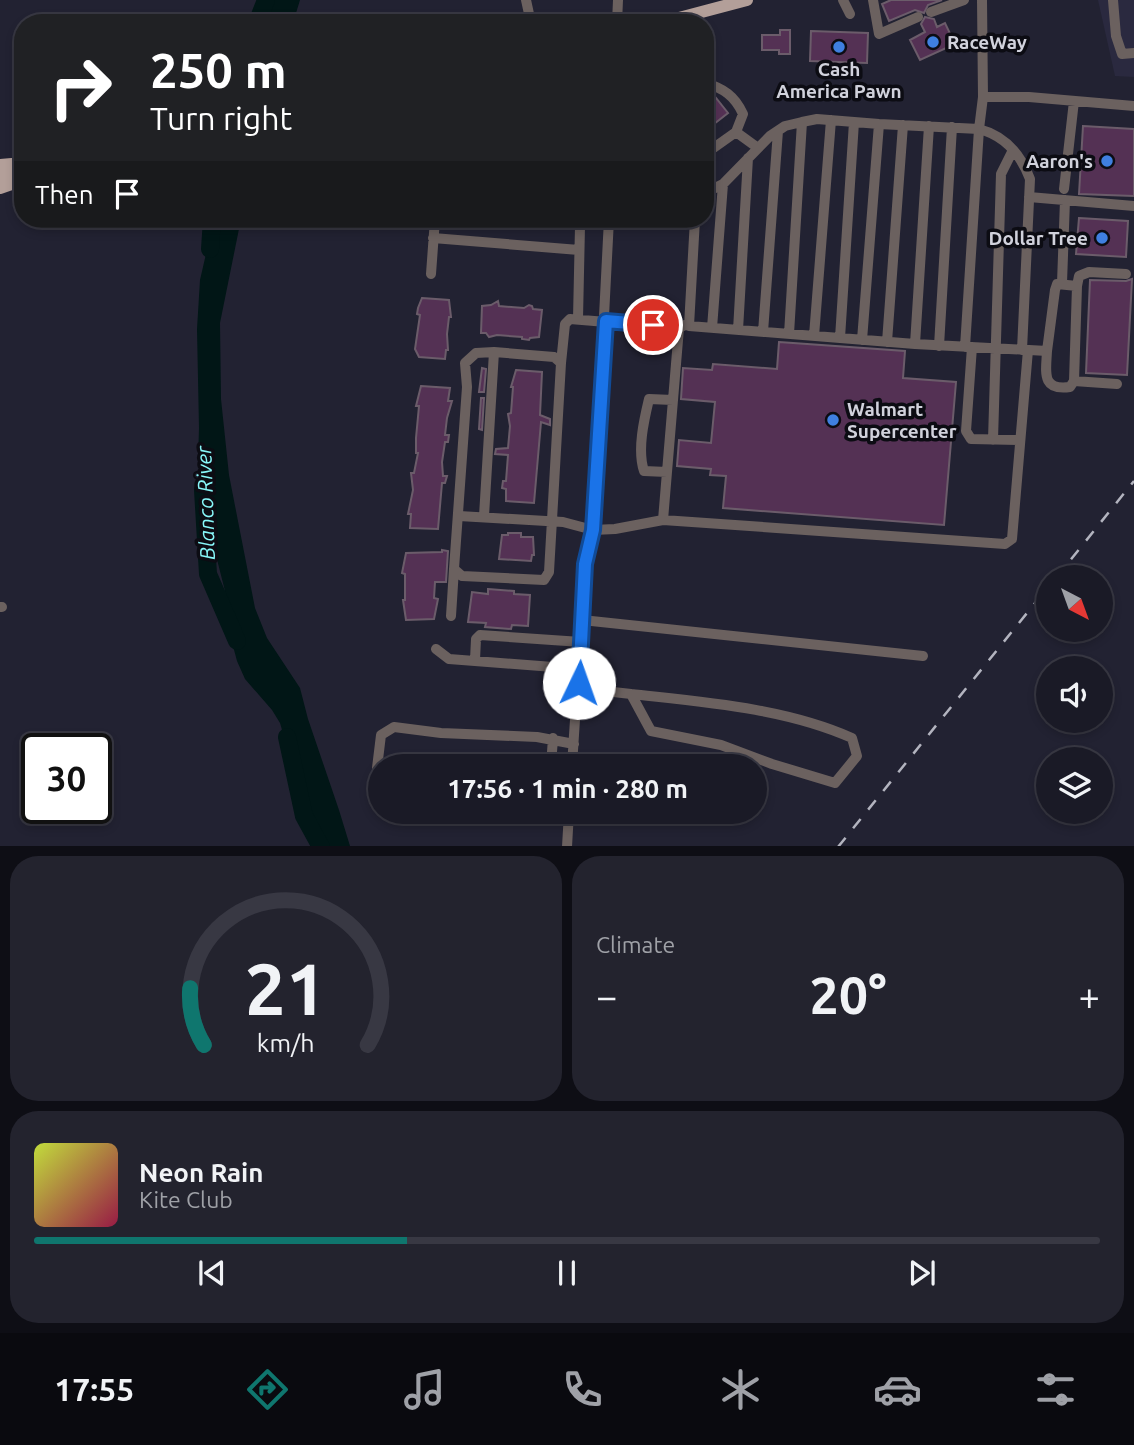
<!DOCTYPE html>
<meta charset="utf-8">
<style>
body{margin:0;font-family:Ubuntu,sans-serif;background:#23232e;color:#f1f3f6;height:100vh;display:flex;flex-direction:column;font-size:26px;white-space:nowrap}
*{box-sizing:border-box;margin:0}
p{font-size:23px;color:#9fa1a7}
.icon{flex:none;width:38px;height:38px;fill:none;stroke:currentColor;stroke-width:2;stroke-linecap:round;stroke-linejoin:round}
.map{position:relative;height:846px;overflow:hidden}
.details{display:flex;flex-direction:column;gap:10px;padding:10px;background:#0e0e15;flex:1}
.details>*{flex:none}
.guide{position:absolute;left:14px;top:14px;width:700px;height:214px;border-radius:28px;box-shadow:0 4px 10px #0003,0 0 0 2px #383843;background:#202124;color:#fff;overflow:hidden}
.needle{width:46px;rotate:139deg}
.buttons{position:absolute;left:1036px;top:565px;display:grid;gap:14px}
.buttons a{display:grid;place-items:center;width:77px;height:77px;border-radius:50%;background:#1a1a26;box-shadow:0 4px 10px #0003,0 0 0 2px #383843;font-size:35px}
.speed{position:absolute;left:21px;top:733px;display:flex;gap:14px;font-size:35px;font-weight:700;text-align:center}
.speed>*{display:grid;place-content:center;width:91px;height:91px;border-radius:50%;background:#1a1a26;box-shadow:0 4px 10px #0003,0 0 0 2px #383843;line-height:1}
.speed .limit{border:4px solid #111;border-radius:10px;background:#fff;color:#111}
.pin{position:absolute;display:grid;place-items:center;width:60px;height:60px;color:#fff;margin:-30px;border:4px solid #fff;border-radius:50%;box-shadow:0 2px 7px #0007}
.me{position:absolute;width:77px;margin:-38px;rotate:3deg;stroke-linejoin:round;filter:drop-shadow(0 0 5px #0008)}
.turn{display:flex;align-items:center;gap:24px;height:147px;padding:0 21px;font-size:32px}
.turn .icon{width:91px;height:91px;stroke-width:2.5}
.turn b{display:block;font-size:49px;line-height:60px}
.then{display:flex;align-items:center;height:66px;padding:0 21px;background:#0003;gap:14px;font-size:26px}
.big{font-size:52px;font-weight:600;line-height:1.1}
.details .tile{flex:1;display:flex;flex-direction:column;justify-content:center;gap:10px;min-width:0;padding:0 24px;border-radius:28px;background:#23232e}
.details .dial{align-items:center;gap:0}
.dial svg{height:182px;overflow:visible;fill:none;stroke:#383843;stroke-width:7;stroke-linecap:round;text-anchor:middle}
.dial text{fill:#f1f3f6;stroke:none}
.song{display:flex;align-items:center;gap:21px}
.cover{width:84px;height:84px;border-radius:10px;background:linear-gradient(135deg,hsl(70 70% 55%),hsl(340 70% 35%))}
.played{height:7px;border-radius:4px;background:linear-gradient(90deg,#0f766e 35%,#383843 35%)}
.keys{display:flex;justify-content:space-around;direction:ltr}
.heat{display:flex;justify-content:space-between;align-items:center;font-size:38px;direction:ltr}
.details .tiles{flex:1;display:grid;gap:10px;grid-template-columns:1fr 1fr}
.tile:last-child{grid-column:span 2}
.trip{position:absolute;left:368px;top:754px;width:399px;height:70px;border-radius:35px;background:#1a1a26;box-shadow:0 4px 10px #0003,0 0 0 2px #383843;font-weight:600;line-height:70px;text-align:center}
.dock{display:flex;height:112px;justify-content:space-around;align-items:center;background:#0a0a0f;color:#9fa1a7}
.dock .icon{width:49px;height:49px}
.dock .on{color:#0f766e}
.dock b{font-size:32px;color:#f1f3f6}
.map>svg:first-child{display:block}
.built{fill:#2a293f}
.water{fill:#011616}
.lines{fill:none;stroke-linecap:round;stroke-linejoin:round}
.river{stroke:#011616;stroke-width:18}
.building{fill:#543154;stroke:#6b5c6a;stroke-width:2}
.minor{stroke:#6b615f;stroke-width:10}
.major{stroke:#b39f99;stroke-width:12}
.rail{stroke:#b3b4bf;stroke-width:2.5;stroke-dasharray:12 12;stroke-linecap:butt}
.route-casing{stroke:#114b97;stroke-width:18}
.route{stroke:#1a73e8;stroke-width:12}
.shop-dot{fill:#3f7fe0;stroke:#0c0c13;stroke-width:2.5}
.labels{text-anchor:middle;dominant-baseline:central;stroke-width:7;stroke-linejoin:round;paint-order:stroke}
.poi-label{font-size:19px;font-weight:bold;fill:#d1d2dc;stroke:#0c0c13;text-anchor:start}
.water-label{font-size:21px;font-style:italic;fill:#88f8fa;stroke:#0c0c13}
</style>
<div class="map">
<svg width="1134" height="847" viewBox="0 0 1134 847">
<rect width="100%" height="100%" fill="#222232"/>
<!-- built -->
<path class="built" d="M1098,0H1134V77L1115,76Z"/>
<!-- water -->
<path class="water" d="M268,0H300L293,23H261Z
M214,219H241L220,323L221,399L229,475L255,608L267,638L300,688L308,719L339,810L350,846H313L305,808L280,723L272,710L245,679L237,661L229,631L225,591L203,504L198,462L199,428L197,329L200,280Z"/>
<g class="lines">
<!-- river -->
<path class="river" d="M257,23L266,0
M210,249L212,219
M203,490L208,574L237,641
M287,737L304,816L321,847"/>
</g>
<!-- building -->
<path class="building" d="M891,0H942L928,5L924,13L915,10L889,21L882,4Z
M925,17L934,19L937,27L945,23L955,44L920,60L910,40L925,32L921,24Z
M780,30H790V54H779V50H762V35H780Z
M811,31L868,33L867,63L810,61Z
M708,92L712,93L728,113L705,131V94Z
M1083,126L1134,129V196L1079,194Z
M1079,218L1128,221L1126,257L1076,254Z
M1132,279L1127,375L1086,373L1090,280L1126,281Z
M422,298L449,300L451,317H449L447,334L448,350H446L445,359L419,357L415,349L420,315L417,314L418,308Z
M498,301L499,306L524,308L529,305L532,306L533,309L542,310L539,337L530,338L529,340L522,339V337L497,335L489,337L486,333H481L482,306L491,305Z
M779,342L905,351L903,378L956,382L944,525L723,508L726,476L710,475L711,469L677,466L679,440L711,443L715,402L681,399L683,368L712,370L713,364L777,369Z
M482,368L486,369L484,392H479Z
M516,370L542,372L540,415L550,419V425L541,422L534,503L506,501V489L502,488L503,481H506L508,455L495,454L496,449L508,448L510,426L508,414L511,413L513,387H511Z
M421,386L450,388L448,401H452L447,418L445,435H449L448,442H445L442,462L443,476H447L445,483H442L438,529L410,528L411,514H408L413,490L411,473H414L418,453H416V438L419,406H416Z
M481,398H484L482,430L479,429Z
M508,533H521V537H533L534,555H532L531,561L499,559L502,535H508Z
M442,550L448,551L446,582H435L434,598L438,599L434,619L406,620L403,600H405V574L402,573L406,553L442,552Z
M488,589L514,591V594L530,595L528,626L512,625L511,629L485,627L486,623L468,622L472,592L488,594Z"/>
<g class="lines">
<!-- minor -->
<path class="minor" d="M526,0L531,23
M843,0L850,14
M873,0L879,34L918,17
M1113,0L1116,36L1122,54L1134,53
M931,12L964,0
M617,23L618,0
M705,83C723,88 735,96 743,114L736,132L705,154
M983,97H1029L1134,106
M736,132L758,148
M1064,189L1074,101
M705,193L723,184L770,136L785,126L802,122L817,119L879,124L979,129L983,97L982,0
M1029,197L1134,206
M573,219L580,226L578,319
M695,219L689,326L915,344L1047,351L1055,290L1057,284L1077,286L1074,381L1117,384
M433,238L579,250
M431,274L435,219
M1062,283L1065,200
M1077,286L1079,276L1089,272L1126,274
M689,323L679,328L663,520L1005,544L1012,539L1028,350
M712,328L723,184
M738,330L748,158
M763,332L778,131
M789,334L802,122
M814,336L831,120
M840,338L854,122
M862,340L879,124
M887,342L903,125
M915,344L929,126
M939,346L952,127
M965,347L979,129C1006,136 1021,155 1030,179L1022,350
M972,347L966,431L971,439L1020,440
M1047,351C1046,372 1041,391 1070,387L1074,381
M494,352L554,357L561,363L549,572L544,580L462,576L454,569L467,387L465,363L476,353Z
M561,363L565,324L570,319L679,328
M993,440L1001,174L1013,150
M667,472L644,471C637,450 644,420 649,399L673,400
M459,516L563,522L593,530L615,529L663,520
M484,516L494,352
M0,607H2
M451,616L454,569
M582,620L923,656
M436,649L449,659L579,669
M475,660L476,639L480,635L581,642
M578,688L631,694
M631,694C703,702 785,708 852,738L857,756L835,783L772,764L721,745L651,731Z
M551,766L553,738
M572,766L585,564L593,530L609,219
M380,772L377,768L381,735L394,727L441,733L537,737L574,744
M567,847L569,812"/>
<!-- major -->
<path class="major" d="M660,23L747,0
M0,165L23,163
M0,176L23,171
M0,188L23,180"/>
<!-- rail -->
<path class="rail" d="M1056,578L1134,481
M838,847L1048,587"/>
</g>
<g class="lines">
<defs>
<path id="route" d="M579,683L585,564L593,530L606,321L653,325"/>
</defs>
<!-- route casing -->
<use href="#route" class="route-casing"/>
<!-- route -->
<use href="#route" class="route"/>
</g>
<!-- markers -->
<g class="shop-dot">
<circle cx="933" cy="42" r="7"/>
<circle cx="839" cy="47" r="7"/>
<circle cx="1107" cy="161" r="7"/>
<circle cx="1102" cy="238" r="7"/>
<circle cx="833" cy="420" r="7"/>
</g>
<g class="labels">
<!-- poi labels -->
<g class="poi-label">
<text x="947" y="42">RaceWay</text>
<text x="839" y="69" text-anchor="middle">Cash<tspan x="839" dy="22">America Pawn</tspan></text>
<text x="1093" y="161" text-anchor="end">Aaron's</text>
<text x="1088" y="238" text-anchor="end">Dollar Tree</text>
<text x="847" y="409">Walmart<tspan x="847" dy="22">Supercenter</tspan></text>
</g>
<!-- water labels -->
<g class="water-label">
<text transform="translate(205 503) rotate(-92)">Blanco River</text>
</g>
</g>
</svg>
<div class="buttons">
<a><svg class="needle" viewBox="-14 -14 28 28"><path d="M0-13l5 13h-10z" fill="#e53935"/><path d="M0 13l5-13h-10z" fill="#9fa1a7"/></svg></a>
<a><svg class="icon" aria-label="sound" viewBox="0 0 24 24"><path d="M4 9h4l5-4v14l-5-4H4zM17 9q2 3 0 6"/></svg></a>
<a><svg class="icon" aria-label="layers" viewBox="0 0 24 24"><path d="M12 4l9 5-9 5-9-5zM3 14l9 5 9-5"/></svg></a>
</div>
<div class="speed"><div class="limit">30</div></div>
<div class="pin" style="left:653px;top:325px;background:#d93025"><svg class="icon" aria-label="arrive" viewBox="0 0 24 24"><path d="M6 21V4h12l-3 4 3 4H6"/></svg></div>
<svg class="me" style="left:579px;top:683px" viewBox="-20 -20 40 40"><circle r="19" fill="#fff"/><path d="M0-13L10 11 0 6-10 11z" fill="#1a73e8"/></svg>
<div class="trip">17:56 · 1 min · 280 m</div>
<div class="guide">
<div class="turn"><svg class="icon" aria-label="right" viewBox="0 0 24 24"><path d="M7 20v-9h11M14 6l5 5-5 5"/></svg><div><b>250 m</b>Turn right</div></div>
<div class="then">Then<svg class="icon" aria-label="arrive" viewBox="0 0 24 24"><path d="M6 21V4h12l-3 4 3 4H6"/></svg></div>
</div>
</div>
<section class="details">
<div class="tiles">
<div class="tile dial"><svg viewBox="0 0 100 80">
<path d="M14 69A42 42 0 1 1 86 69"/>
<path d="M14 69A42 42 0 0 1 8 44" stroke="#0f766e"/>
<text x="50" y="56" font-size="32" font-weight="700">21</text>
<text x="50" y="72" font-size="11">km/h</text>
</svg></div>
<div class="tile"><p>Climate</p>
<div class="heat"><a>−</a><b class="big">20°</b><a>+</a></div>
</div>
<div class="tile">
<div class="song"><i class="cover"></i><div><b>Neon Rain</b><p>Kite Club</p></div></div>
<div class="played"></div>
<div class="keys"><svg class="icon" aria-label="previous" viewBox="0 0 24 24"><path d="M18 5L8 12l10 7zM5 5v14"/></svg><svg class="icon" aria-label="pause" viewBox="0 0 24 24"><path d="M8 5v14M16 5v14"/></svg><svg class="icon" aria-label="next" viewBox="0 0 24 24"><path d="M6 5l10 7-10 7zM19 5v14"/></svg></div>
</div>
</div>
</section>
<nav class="dock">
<b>17:55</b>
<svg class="icon on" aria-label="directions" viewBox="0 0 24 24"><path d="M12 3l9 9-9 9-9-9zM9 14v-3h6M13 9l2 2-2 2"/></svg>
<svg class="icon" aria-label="music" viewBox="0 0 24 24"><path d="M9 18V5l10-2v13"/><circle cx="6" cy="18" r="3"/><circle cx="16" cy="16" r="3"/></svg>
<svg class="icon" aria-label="phone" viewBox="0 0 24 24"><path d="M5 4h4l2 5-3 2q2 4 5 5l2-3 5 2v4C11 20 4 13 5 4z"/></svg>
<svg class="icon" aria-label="climate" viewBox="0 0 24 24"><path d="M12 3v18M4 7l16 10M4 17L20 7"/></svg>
<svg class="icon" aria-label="car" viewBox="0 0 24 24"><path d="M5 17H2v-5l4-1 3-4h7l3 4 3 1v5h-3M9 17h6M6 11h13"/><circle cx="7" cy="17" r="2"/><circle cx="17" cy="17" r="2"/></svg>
<svg class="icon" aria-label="filters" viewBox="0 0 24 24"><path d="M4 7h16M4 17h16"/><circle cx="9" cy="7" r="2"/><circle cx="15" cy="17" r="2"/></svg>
</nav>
